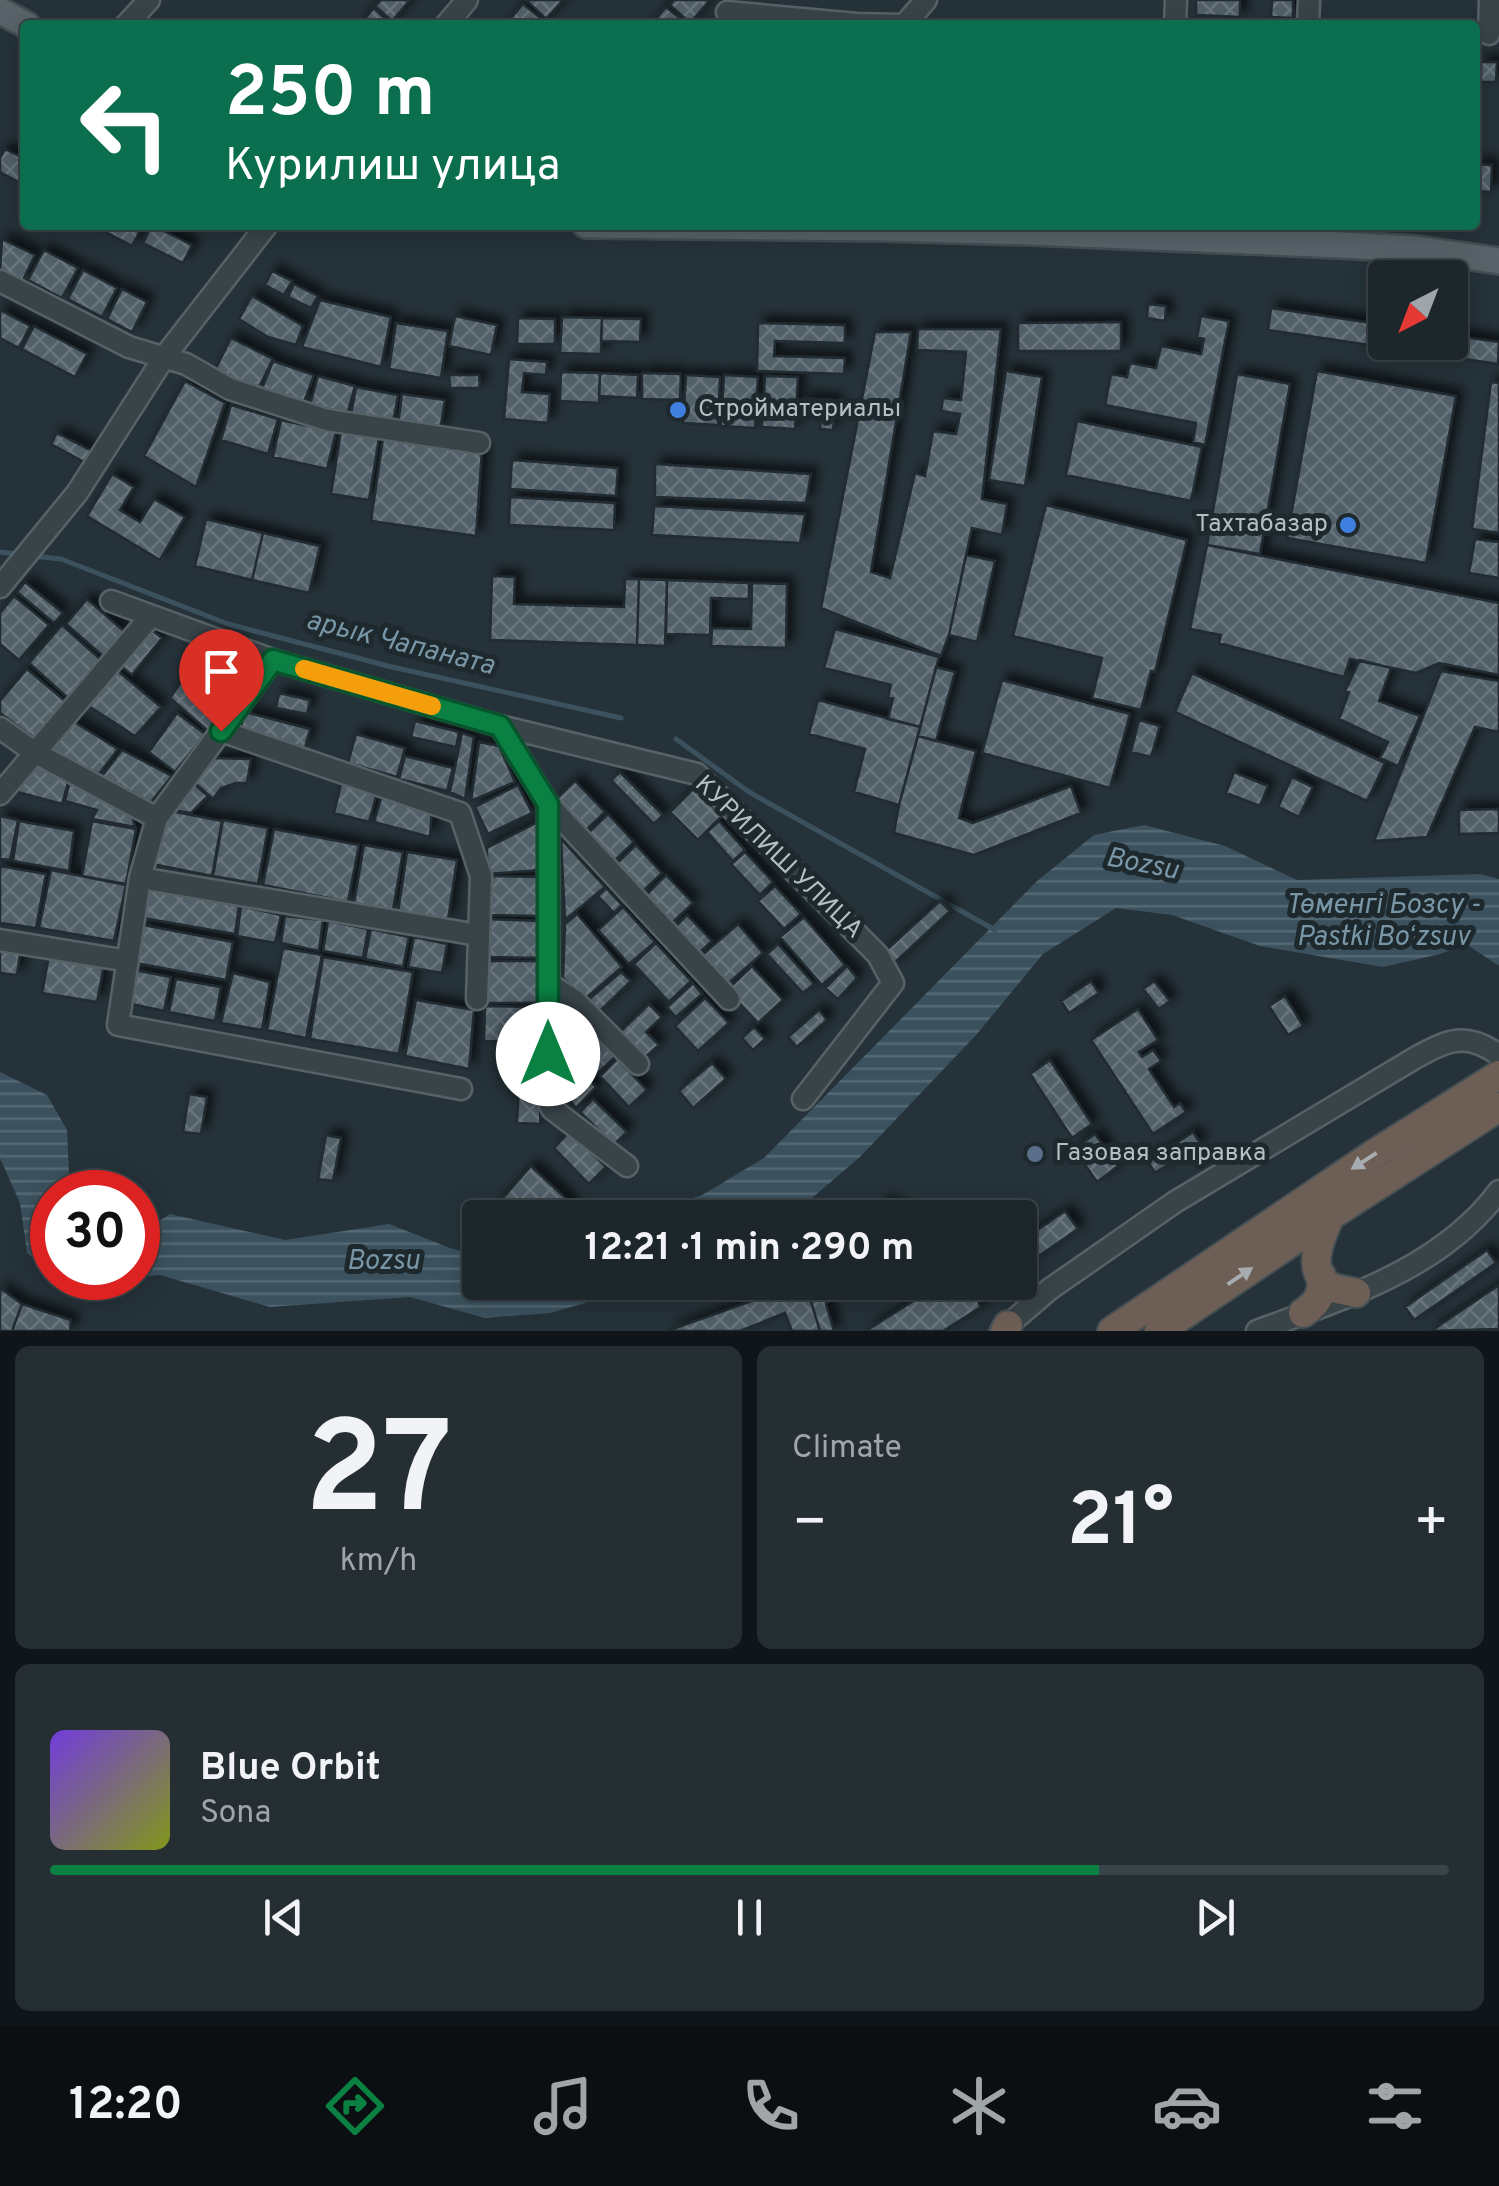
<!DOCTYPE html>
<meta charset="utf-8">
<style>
body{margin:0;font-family:Overpass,sans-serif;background:#252e33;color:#f1f3f6;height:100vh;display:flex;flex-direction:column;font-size:38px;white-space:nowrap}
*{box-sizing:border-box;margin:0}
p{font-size:32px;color:#a0a5a9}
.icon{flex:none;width:55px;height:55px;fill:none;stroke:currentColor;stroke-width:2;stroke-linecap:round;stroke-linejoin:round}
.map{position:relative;height:1331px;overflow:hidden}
.drawer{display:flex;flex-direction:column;gap:15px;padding:15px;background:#0f1518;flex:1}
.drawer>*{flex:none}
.top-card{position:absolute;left:20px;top:20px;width:1460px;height:210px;border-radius:10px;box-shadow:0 5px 25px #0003,0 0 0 2px #3a4347;background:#0b6e4f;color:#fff;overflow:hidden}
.needle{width:65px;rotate:222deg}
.buttons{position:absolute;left:1368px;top:260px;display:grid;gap:20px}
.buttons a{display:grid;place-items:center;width:100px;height:100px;border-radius:10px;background:#1c262b;box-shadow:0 5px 25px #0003,0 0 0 2px #3a4347;font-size:50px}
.speed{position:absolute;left:30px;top:1170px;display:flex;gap:20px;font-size:50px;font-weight:700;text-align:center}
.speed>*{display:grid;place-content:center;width:130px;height:130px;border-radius:50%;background:#1c262b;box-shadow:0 5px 25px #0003,0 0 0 2px #3a4347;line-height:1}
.speed .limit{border:15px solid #d22;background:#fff;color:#111}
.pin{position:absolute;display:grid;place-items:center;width:85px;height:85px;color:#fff;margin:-102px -42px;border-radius:50% 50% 50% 0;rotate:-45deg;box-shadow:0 0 10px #0007}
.pin .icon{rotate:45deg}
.me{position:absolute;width:110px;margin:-55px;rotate:0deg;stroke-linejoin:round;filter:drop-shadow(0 0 8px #0008)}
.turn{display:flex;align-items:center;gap:35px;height:210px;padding:0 40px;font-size:45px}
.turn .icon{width:130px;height:130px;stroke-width:2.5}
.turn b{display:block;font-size:70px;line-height:85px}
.big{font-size:75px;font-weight:700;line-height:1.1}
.drawer .widget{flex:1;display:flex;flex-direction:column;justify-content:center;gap:15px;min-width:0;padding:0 35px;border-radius:15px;background:#252e33}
.drawer .dial{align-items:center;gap:0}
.dial b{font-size:130px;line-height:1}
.song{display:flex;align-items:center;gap:30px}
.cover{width:120px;height:120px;border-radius:15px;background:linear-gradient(135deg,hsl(260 70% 55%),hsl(70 70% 35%))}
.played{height:10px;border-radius:5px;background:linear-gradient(90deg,#0b8043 75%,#3a4347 75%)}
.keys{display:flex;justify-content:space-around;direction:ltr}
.heat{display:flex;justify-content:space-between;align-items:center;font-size:55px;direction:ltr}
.drawer .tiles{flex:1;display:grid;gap:15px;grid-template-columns:1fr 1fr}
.widget:last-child{grid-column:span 2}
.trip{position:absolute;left:462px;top:1200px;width:575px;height:100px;border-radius:10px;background:#1c262b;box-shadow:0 5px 25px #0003,0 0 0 2px #3a4347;font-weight:700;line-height:100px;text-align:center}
.tab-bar{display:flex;height:160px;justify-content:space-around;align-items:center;background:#0b0f11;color:#a0a5a9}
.tab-bar .icon{width:70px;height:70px}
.tab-bar .selected{color:#0b8043}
.tab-bar b{font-size:45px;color:#f1f3f6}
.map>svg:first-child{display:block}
.water{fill:url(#water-rules)}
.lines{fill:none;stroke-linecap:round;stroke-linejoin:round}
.stream{stroke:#3b525e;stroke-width:5}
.building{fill:url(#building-cross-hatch);stroke:#202b30;stroke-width:2.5;filter:url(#shadow)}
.minor-casing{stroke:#576267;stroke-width:25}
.major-casing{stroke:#424d52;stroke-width:30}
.highway-casing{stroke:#444f54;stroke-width:32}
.minor{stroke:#394449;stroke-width:20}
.major{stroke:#576369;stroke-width:25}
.highway{stroke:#6e5f56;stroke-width:28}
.oneway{fill:#a6acaf}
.route-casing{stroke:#07532c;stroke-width:25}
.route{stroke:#0b8043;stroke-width:18}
.slow{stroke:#f59e0b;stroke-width:18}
.shop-dot{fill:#3f7fe0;stroke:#1e292e;stroke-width:4}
.service-dot{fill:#5c6f8a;stroke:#1e292e;stroke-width:4}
.labels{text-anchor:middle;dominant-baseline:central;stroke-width:10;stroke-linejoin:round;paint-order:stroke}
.poi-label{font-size:25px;fill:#b4bfc5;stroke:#1e292e;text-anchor:start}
.street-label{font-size:25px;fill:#b4bfc5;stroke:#1e292e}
.water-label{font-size:28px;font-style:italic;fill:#7896a5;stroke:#1e292e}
</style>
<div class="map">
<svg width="1499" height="1331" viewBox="0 0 1499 1331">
<defs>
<pattern id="water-rules" width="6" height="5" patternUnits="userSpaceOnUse" patternTransform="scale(2.5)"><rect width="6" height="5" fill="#3b525e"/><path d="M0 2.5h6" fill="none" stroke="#556974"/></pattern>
<pattern id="building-cross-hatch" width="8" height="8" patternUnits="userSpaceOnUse" patternTransform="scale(2.5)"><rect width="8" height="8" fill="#515f67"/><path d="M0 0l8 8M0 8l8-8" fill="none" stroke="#68747b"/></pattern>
<filter id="shadow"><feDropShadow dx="7" dy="-7" stdDeviation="5" flood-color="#0009"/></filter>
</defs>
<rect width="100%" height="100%" fill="#253239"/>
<!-- water -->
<path class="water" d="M1144,825L1225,846L1297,880L1480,874L1499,879V966L1466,944L1440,954L1383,967L1260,946L1172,915L1116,908L1043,954L977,1034L861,1156L790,1217H637L702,1195L764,1158L1037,881L1094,835Z
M0,1072L47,1095L67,1130L69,1173L74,1192H52V1271L27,1253L20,1203L0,1158Z
M170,1214L285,1240L389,1224L450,1248L480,1256V1282L652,1283L551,1313L485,1318L410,1297L270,1307L160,1275L138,1277V1231L140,1233Z"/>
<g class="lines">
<!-- stream -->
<path class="stream" d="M0,552L17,554
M33,556L61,559L228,624L388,666L621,718
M676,739L749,792L995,930"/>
</g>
<!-- building -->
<path class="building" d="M381,0H410L392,21L375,6Z
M526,0H563L546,19Z
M674,0H710L690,23L670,5Z
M1196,0H1240V17L1196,15Z
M1272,0H1293V18L1271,17Z
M523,4L544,21L540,25H505Z
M666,7L687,24L686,25H651Z
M374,8L389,22L387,25H359Z
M1481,62H1497L1496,82H1481Z
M5,149L25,159L24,185L0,172V158Z
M1475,164L1492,165L1491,192L1475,191Z
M105,225H143L132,246L102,230Z
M152,225L192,245L183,263L143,243Z
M2,239L35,255L22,282L0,271Z
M44,250L78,268L62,298L28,280Z
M83,270L117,288L102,317L68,299Z
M272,271L292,281L284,295L265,285Z
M294,284L318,296L311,308L288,297Z
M122,289L147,302L132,332L107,319Z
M252,296L303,326L296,345L268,337L239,319Z
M320,300L391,317L381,367L302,347Z
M1148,304L1166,306L1165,321L1147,318Z
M1271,308L1385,325V342H1450V335L1499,342L1498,364L1268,330Z
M0,310L30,326L19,348L0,338Z
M455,316L497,325L491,355L449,346Z
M1201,316L1229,321L1205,445L1193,442L1196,423L1105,405L1111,374L1127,377L1130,363L1156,368L1161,346L1201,354L1204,339L1197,337Z
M562,317L602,318L601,354L560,353Z
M518,318L555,319V344H517Z
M602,318L641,319L640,342L601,341Z
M1121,322V351H1018V323Z
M396,323L448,331L441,378L389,369Z
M758,323L845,325V343L775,341L774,356L845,358L844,374L757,371Z
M34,326L87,354L75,377L22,349Z
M918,329H1001L982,499L1007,504L1002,535L972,528L949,635L941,656L821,608L875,332H911L871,572L890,578L915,473L925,476L933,431L956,434L960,414L941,411L943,398L961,400L966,352L917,350Z
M231,338L273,359L257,391L215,370Z
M509,359L547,362L546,375L524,373L522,392L550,394L548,423L504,419Z
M273,361L314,375L303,405L261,391Z
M1006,371L1042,377L1025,486L989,480Z
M1317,371L1456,396L1426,563L1287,538Z
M561,372L600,373L599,403L560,401Z
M600,373L638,375L637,398L599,396Z
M642,373L681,374L680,400L642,399Z
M1237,374L1290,384L1260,554L1207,545Z
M449,375H479L480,388H450Z
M686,375L720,377L718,425L683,423Z
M724,375L758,377L755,428L721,426Z
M318,376L355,386L347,415L310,405Z
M765,376L798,377L795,429L762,427Z
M185,381L225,403L196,487L144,456Z
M1491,382L1499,383V533L1472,529Z
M356,387L398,395L393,423L351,415Z
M402,394L445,400L440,431L398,424Z
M804,398L836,401L833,430L820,429L821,412L803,410Z
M231,405L278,419L268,454L221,440Z
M281,420L336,432L327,469L273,457Z
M1077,421L1202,447L1191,501L1066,475Z
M341,431L379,438L369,500L331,494Z
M57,433L92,451L86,463L51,444Z
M383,438L482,451L476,536L371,521Z
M512,460L618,468L616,496L510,489Z
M655,464L811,474L806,503L655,497Z
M112,474L134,487L120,510L140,522L154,499L185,517L160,560L87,516Z
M510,497L615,503L614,530L509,525Z
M1046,505L1187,540L1155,672L1151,671L1141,710L1092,698L1102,658L1013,636Z
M654,506L805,514L800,543L652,535Z
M206,519L263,533L252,580L195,566Z
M263,533L320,546L309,593L252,580Z
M1475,539L1499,542V578L1469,573Z
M1207,545L1499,603V675L1439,663L1416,673L1350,659L1344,677L1219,643L1221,635L1190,629Z
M966,555L995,561L977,642L949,635Z
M492,576L515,577L514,604L624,607L625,579H639L637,645L490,640Z
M639,579L667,580L665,646L637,645Z
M667,580L749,583V599L711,598L710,635L666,634Z
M25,582L63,613L54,623L17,592Z
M752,583L787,584L786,648L711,646L712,628L751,629Z
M14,596L49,625L19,660L0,644V613Z
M87,599L125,632L103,656L66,624Z
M62,625L101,660L69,699L29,663Z
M148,627L162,638L132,675L117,663Z
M835,629L939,657L920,727L888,719L893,698L888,697L891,685L824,668Z
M1360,660L1391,668L1379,701L1420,716L1398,766L1380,758L1388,742L1339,719L1349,692L1345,691Z
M241,661L255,671L236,695L223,686Z
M192,666L234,698L208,731L170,698Z
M113,667L161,707L135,736L84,703Z
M936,667L955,672L936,741L918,736Z
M27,669L66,702L35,739L0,713V701Z
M1441,671L1499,681V732L1475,727L1427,837L1374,841Z
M1192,673L1385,763L1367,801L1175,712Z
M1002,680L1130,714L1110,788L982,753Z
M279,693L310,700L307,714L276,708Z
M818,700L920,727L899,805L854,792L865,749L809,734Z
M245,712L310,729L305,748L240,730Z
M177,713L205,734L175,772L149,752Z
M71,720L118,749L99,774L49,749Z
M1139,720L1160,726L1151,757L1131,752Z
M415,721L459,732L456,747L411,737Z
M462,733L474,737L465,799L450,792Z
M356,734L405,748L397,777L348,763Z
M918,736L976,751L959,818L973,823L1071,786L1081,813L974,855L894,833L899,805Z
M479,742L499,746L515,782L471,801Z
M122,750L172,776L151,802L102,776Z
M405,756L453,768L447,791L399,779Z
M215,758L251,759L247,783H236L221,788L213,799L195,783Z
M31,762L69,779L62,804L10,790Z
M620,772L663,815L654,824L611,780Z
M1234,772L1268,786L1260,806L1226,793Z
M1292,777L1313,787L1299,817L1278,807Z
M70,780L130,807L135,827L92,819L97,810L65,801Z
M342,780L378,789L369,822L334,813Z
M575,781L605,812L584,832L554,801Z
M194,784L208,796L191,813L172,810Z
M518,785L532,813L488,834L475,807Z
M694,788L722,816L698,840L670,812Z
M383,792L432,807L430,837L374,822Z
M1499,809V833L1459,834V810Z
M171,811L222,821L212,876L152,864L161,822Z
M608,814L634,842L612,863L586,835Z
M0,816L18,820L10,860L0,859Z
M223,820L268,828L258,884L213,876Z
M19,821L74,831L69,871L13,861Z
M92,821L136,829L126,884L82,876Z
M719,821L745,850L733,861L707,832Z
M538,822L541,870L487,874V848Z
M274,829L359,845L348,902L263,885Z
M561,839L605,887L565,920Z
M364,845L403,852L393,910L354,903Z
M636,845L662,873L640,894L614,866Z
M407,852L457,860L448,920L398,912Z
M745,852L773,882L760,895L731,864Z
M0,866L46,874L36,928L0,923Z
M51,870L126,885L114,941L39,928Z
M666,875L693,903L670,925L643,898Z
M487,876L540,877L539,916L486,915Z
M775,886L801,914L784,929L758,901Z
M147,888L239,906L235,934L143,918Z
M606,888L622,905L614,913L598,896Z
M940,901L950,911L890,967L880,956Z
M241,906L281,915L275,943L237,936Z
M623,907L655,942L629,964L598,930Z
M577,914L622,967L585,999L563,978L565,924Z
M687,915L712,941L697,955L673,929Z
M285,916L323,920L319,951L281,943Z
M804,917L845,965L822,985L780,937Z
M486,919L540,921V958L485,957Z
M328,921L368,929L363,958L323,951Z
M738,924L763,953L724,987L699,958Z
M143,925L233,942L226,980L136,963Z
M371,929L409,937L403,967L365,959Z
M414,937L447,944L442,973L408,967Z
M0,943L21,947L17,975L0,973Z
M656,943L691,981L669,1002L634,964Z
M778,944L814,984L803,993L767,954Z
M283,948L322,955L306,1038L267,1030Z
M49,956L104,965L97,1002L42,993Z
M323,957L413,972L399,1054L310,1039Z
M485,961H539V1003H484Z
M752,966L783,1000L758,1023L727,990Z
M847,966L857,978L838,999L825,988Z
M134,970L171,977L164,1011L127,1003Z
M621,972L631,981L599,1012L587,1001Z
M233,973L270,982L262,1030L221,1023Z
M176,979L221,987L215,1021L169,1012Z
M1091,981L1099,993L1069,1013L1061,1001Z
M1154,981L1170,1001L1159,1009L1143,989Z
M693,983L702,994L676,1017L667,1007Z
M1285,996L1303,1026L1288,1035L1269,1006Z
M705,998L729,1023L698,1051L675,1026Z
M416,1000L474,1010L469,1069L405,1056Z
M649,1004L662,1017L646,1032L659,1045L642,1060L617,1035Z
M485,1006L539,1007V1042L484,1041Z
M1138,1009L1158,1040L1139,1052L1142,1057L1153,1050L1161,1061L1149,1069L1174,1107L1180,1103L1186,1112L1153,1134L1091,1040Z
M819,1010L827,1020L797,1047L788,1037Z
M754,1027L765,1039L753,1050L742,1038Z
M587,1028L615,1057L595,1076L567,1047Z
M512,1045H540V1081H512Z
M567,1057L596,1087L576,1108L563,1092Z
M617,1059L647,1090L629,1107L600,1076Z
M1050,1060L1092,1124L1072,1138L1030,1074Z
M712,1063L726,1079L693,1108L679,1091Z
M519,1085L541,1086L540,1124L517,1123Z
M189,1094L207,1097L201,1134L183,1132Z
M593,1099L627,1132L614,1145L580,1112Z
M570,1131L606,1167L589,1184L554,1148Z
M1193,1132L1200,1143L1155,1173L1148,1162Z
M1095,1134L1118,1166L1097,1182L1074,1149Z
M326,1135L341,1138L333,1181L318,1179Z
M531,1166L572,1204L559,1218H522L496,1206Z
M883,1202L915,1218H879Z
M1065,1211L1078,1229L1020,1269V1242Z
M1487,1250L1496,1263L1414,1320L1405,1307Z
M805,1282L820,1331H792L785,1313L740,1331H667Z
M805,1282H853L826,1304L834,1331H820Z
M943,1282L968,1283L981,1307L943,1331H866Z
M1499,1285V1329L1431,1331Z
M0,1288L22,1304L12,1331H0Z
M22,1304L71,1320L70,1331H12Z"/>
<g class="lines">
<defs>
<path id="minor" d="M727,12L857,24L901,25
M126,25L149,0
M446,25L467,0
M904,25L926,0
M1175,25L1176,0
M1308,25L1309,0
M1489,34L1490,0
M0,281L129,347L186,364L230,389L327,420L479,443
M0,587L77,493L165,356L267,225
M111,601L273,660
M500,726L548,804L729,999
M0,728L34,752L157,818L273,660L500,726L697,774L878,955L893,983L803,1099
M221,731L460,813L481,876L477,999
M0,794L151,616
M548,804L549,1102L552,1109L627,1166
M157,818L140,878L118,1025L461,1089
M140,878L478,935
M0,940L128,961
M548,983L574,1000L638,1064
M1001,1331L1050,1289L1175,1202L1415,1058C1448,1040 1466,1031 1499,1055
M1257,1331C1344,1298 1441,1269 1499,1191"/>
<path id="major" d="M0,11L27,25
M586,225L882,228L1031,232L1341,245L1416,249L1499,261"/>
<path id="highway" d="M1330,1216C1321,1236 1304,1272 1331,1287C1338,1290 1349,1291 1356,1293
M1303,1313C1318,1303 1324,1293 1321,1275
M1005,1331L1008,1325
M1112,1331L1374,1154L1499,1075
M1159,1331L1330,1216L1499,1107"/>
</defs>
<!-- minor casing -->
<use href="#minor" class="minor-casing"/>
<!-- major casing -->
<use href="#major" class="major-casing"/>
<!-- highway casing -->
<use href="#highway" class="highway-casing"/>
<!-- minor -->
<use href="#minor" class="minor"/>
<!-- major -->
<use href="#major" class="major"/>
<!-- highway -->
<use href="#highway" class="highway"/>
</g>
<!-- one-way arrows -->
<defs><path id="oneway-solid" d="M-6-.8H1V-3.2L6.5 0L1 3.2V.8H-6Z" transform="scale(2.5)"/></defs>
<g class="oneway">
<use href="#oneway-solid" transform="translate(1364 1161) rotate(147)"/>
<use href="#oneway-solid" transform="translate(1240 1276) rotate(-34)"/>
</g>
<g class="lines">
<defs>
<path id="route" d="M221,731L273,660L500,726L548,804V1054"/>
</defs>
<!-- route casing -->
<use href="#route" class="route-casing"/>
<!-- route -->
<use href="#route" class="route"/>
<!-- slow -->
<path class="slow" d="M304,669L432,706"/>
</g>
<!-- markers -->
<g class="shop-dot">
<circle cx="678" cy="410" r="10"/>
<circle cx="1348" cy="525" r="10"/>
</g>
<circle class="service-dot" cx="1035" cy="1154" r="10"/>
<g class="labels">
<!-- poi labels -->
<g class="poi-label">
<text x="698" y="410">Стройматериалы</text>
<text x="1328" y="525" text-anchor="end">Тахтабазар</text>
<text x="1055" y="1154">Газовая заправка</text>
</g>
<!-- street labels -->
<g class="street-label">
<text transform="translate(778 858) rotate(44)">КУРИЛИШ УЛИЦА</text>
</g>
<!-- water labels -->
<g class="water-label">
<text transform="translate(400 644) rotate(14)">арык Чапаната</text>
<text transform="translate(1142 865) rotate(11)">Bozsu</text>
<text x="1383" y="906">Төменгі Бозсу -<tspan x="1383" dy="32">Pastki Boʻzsuv</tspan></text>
<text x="383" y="1262">Bozsu</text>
</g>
</g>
</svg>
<div class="buttons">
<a><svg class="needle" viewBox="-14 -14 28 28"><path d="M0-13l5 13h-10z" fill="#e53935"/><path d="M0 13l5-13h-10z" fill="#a0a5a9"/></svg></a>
</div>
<div class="speed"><div class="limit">30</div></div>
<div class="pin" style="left:221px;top:731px;background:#d93025"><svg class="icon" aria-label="arrive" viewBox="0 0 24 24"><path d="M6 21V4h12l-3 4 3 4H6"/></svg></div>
<svg class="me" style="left:548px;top:1054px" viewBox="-20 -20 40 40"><circle r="19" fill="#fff"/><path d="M0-13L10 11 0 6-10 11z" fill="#0b8043"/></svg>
<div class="trip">12:21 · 1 min · 290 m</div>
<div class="top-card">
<div class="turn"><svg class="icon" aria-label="left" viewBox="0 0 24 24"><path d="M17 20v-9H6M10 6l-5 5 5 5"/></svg><div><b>250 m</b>Курилиш улица</div></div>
</div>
</div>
<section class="drawer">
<div class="tiles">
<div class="widget dial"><b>27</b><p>km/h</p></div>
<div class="widget"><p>Climate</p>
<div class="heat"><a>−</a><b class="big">21°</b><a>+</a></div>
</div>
<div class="widget">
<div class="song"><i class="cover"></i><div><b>Blue Orbit</b><p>Sona</p></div></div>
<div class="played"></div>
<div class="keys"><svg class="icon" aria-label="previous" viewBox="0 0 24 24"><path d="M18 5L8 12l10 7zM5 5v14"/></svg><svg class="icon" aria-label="pause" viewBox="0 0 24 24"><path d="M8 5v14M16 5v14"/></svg><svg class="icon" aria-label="next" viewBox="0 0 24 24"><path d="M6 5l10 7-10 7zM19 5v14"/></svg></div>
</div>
</div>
</section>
<nav class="tab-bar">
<b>12:20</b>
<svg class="icon selected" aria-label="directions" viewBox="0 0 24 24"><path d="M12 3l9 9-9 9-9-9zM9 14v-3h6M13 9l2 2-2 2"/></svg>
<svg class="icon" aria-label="music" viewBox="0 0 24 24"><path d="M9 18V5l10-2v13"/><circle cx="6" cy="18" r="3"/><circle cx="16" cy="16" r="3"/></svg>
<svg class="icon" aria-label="phone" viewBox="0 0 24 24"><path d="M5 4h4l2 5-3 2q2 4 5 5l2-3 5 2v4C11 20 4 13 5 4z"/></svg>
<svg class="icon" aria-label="climate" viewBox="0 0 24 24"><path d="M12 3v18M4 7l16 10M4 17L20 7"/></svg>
<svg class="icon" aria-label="car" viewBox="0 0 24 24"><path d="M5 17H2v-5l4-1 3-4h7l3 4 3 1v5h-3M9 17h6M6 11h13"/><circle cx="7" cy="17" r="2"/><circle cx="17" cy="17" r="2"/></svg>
<svg class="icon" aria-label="filters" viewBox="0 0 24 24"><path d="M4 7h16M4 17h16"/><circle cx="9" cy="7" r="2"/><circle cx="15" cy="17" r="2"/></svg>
</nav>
